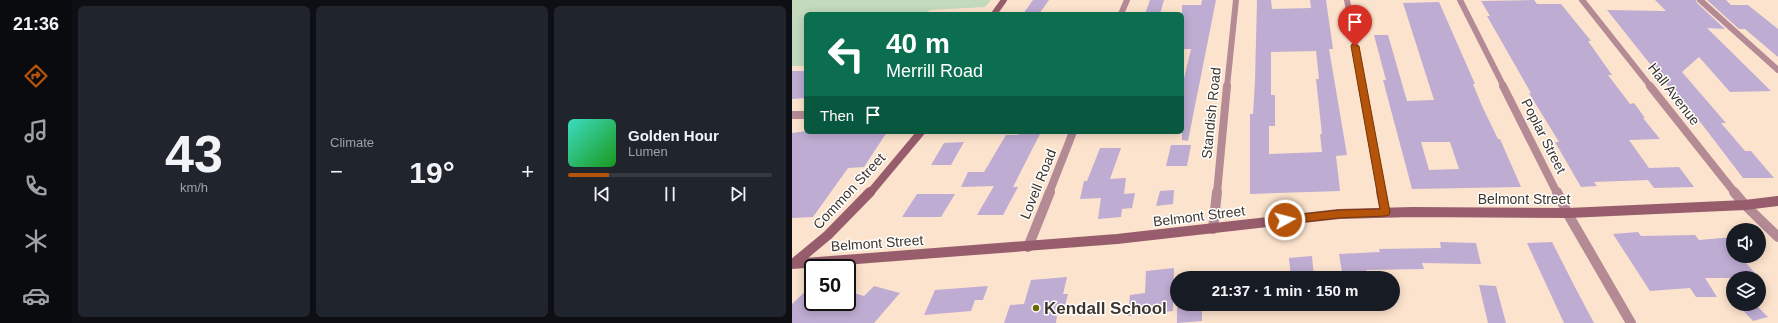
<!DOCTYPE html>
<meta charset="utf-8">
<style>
body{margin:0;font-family:Arial,sans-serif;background:#20242c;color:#f1f3f6;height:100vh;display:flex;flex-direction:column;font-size:15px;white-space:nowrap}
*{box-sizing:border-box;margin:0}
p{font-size:13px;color:#9ea1a6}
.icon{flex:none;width:22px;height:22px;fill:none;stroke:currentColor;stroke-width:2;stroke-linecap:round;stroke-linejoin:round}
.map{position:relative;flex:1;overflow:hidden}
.side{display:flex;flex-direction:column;gap:6px;padding:6px;background:#0d0f14;width:720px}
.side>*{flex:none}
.guide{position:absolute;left:12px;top:12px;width:380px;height:122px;border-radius:6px;box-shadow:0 2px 10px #0003;background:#0b6e4f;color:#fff;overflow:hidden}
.controls{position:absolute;left:934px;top:223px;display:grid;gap:8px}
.controls a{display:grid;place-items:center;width:40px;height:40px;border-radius:50%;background:#171b24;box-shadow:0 2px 10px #0003;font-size:20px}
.speed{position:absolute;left:12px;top:259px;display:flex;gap:8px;font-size:20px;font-weight:700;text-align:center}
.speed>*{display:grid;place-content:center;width:52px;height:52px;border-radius:50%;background:#171b24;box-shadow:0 2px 10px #0003;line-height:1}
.speed .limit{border:2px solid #111;border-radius:6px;background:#fff;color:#111}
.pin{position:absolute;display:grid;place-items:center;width:34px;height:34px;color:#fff;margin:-41px -17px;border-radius:50% 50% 50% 0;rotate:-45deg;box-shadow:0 0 4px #0007}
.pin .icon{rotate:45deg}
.me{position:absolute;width:44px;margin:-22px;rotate:83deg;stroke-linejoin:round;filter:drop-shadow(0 0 3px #0008)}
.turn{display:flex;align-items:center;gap:14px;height:84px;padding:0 16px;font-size:18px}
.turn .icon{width:52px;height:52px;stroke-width:2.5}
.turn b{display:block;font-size:28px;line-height:34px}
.then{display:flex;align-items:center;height:38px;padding:0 16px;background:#0003;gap:8px;font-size:15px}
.big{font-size:30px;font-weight:600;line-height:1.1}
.side .card{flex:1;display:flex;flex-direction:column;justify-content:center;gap:6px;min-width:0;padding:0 14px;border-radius:6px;background:#20242c}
.side .dial{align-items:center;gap:0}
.dial b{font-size:52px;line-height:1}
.song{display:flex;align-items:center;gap:12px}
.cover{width:48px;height:48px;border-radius:6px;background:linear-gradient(135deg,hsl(170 70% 55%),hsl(120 70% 35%))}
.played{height:4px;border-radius:2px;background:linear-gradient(90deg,#b45309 20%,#363941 20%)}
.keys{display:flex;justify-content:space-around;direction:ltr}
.heat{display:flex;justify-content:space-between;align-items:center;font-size:22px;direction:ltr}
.side .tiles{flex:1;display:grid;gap:6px;grid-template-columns:repeat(3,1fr)}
.trip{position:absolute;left:378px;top:271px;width:230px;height:40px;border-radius:20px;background:#171b24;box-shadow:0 2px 10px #0003;font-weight:600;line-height:40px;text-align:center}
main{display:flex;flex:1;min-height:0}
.menu{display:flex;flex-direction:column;width:72px;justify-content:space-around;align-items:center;background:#090b0e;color:#9ea1a6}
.menu .icon{width:28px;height:28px}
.menu .on{color:#b45309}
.menu b{font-size:18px;color:#f1f3f6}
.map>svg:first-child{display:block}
.green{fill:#c3dabd}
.building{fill:#bfacd2;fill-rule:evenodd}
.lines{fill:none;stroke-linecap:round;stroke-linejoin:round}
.minor-far2{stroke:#b48a95;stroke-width:6}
.minor-far1{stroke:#b48a95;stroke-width:8}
.minor{stroke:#b48a95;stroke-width:10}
.secondary-far2{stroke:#985d6d;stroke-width:6}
.secondary-far1{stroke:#985d6d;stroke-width:8}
.secondary{stroke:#985d6d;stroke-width:10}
.route{fill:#b45309;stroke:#753606}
.poi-dot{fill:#6b6a07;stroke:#fff;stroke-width:1.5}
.labels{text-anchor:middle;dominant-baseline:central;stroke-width:3;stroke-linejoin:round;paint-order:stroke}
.street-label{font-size:14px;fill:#3e352c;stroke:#fff}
.near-poi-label{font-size:17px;font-weight:bold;fill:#3e352c;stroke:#fff;text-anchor:start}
</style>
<main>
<nav class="menu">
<b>21:36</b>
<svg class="icon on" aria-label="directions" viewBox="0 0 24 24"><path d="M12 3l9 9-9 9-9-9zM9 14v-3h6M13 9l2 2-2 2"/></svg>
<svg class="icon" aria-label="music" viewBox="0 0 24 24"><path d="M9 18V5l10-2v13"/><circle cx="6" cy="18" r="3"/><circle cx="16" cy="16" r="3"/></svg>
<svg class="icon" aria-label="phone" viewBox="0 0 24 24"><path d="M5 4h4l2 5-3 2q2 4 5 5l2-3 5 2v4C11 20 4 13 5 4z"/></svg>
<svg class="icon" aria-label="climate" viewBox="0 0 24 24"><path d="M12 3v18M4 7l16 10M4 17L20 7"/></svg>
<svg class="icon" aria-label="car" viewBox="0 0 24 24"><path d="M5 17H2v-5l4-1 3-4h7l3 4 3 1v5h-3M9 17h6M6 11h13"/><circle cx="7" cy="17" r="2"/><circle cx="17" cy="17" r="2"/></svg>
</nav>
<section class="side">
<div class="tiles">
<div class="card dial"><b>43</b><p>km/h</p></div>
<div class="card"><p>Climate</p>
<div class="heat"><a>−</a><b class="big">19°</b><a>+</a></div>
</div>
<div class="card">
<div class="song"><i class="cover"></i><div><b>Golden Hour</b><p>Lumen</p></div></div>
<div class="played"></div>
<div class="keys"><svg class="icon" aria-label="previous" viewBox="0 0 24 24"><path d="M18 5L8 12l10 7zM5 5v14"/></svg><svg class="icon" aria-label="pause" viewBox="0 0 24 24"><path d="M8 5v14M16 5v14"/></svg><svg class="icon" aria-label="next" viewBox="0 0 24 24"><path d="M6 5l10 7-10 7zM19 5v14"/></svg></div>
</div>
</div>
</section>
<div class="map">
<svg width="986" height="323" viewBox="0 0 986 323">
<rect width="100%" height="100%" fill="#fce3cd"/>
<!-- green -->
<path class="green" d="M0,0H199L193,7L138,10L133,14H14V66H0Z"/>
<!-- building -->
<path class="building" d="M241,0H257L247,14H231Z
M358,0H372L368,14H353Z
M410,0H424L396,141L390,140V87L399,49H390V5H409Z
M465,0H479L480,9L519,8L518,0H534L541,49H537L555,155L544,156L548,191L458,194V114H461L463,81ZM524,51L527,79H524L530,134H528L530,152L477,154V126H483V95H479V52Z
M742,0L745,4H769L799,41H796L820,75H816L838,104L842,103L853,118H851L868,139L837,140L857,168L887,167L902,187L862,188L856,180L802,182L805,186L789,187L763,142H767L737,93H739L695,16H698L689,1Z
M863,0H904L905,3L933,29L915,28L979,91L938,92L907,57L890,72L934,123H929L953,151H959L982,178H951L909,123L889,99H886L815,10L874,11Z
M915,0H934L939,5H956L986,29V57L953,29H947Z
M647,2L683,84H681L690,106L706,139H708L729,187L620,189L591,80H594L582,35H596L615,101L642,100L611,3ZM629,142H658L667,169L637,170Z
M0,71H14V98L0,99Z
M14,131L95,132L72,167L56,168L21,217L0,218V133Z
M228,132H249L221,187H226L211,215H185L202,186L169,187L176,172H192L214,135H226Z
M172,142L159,165H139L152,143Z
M379,145H399L395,166H374Z
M308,148H329L318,179L334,178L332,194L343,193L340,208L330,209L329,217L306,219L309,198L288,199L292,181H295Z
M382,190L381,204L364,206L368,191Z
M125,194H163L149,217H110Z
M846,232L849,236L903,235L907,240L941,237V256H948L967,278H913L925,297H904L898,288L858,291L821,234Z
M648,242L684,243L689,264L630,263L632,269L574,270L575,278H551L547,254L588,252L587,249L649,248Z
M760,242L784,289L802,323H772L735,243Z
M520,256L522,278H499L497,258Z
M382,268L381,311L336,316L338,295L353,293L354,271Z
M275,277L271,294H276L271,314L265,315L264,323H212L218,305L232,304L239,280Z
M21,284V302H55V291L72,296L82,286L108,293L82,323H0V304Z
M687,285L704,286L714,323H696Z
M196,286L191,300H183L179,311L132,315L143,290Z
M410,304V321L385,323V307Z
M945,304H963L976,317L961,321Z"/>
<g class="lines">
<!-- minor-far2 -->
<path class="minor-far2" d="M555,0L571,87
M668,0L712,87
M790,0L859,87
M908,0L986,70
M329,14L335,0
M435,87L444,0"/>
<!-- minor-far1 -->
<path class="minor-far1" d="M570,86L590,193
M711,86L765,193
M858,86L943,193
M0,115H14
M257,193L281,132
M425,193L435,86"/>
<!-- minor -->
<path class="minor" d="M589,192L593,212
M765,192L777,216L839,323
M942,192L953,205L986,237
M421,229L425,192
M236,247L258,192"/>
<!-- secondary-far2 -->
<path class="secondary-far2" d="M202,14L212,0"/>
<!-- secondary-far1 -->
<path class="secondary-far1" d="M78,193L129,132"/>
<!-- secondary -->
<path class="secondary" d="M0,264L325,239L547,214L620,212L776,213L953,205L986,201
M1,264L36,235L78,192"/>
</g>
<!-- route -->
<path class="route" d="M560,44L567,46L598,212L597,215L593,216L547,218L493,224L489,223L488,220L489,217L493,216L547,210L588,209L559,46Z"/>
<!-- markers -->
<circle class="poi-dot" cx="244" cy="308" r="4"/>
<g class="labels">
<!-- street labels -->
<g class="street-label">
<text transform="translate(882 94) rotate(52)">Hall Avenue</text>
<text transform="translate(419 113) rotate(-84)">Standish Road</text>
<text transform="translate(752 136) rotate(63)">Poplar Street</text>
<text transform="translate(246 184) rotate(-68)">Lovell Road</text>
<text transform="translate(57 191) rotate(-47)">Common Street</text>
<text x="732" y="199">Belmont Street</text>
<text transform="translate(407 216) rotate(-7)">Belmont Street</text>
<text transform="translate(85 243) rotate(-4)">Belmont Street</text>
</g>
<!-- near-poi labels -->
<g class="near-poi-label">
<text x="252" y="308">Kendall School</text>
</g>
</g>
</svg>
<div class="controls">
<a><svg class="icon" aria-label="sound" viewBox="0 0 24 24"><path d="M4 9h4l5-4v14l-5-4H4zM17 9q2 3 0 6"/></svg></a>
<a><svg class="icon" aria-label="layers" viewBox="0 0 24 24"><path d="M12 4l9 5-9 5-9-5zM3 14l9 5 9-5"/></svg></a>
</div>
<div class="speed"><div class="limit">50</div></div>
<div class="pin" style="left:563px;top:46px;background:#d93025"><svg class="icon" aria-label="arrive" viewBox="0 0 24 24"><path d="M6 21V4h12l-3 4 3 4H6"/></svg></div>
<svg class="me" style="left:493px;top:220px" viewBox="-20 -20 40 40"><circle r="17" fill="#b45309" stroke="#fff" stroke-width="3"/><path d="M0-11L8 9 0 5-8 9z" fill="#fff"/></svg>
<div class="trip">21:37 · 1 min · 150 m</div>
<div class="guide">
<div class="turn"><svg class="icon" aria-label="left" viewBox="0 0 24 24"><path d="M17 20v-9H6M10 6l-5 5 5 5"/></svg><div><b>40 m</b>Merrill Road</div></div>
<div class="then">Then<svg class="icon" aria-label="arrive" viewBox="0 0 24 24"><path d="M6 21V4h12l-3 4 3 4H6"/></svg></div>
</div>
</div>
</main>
